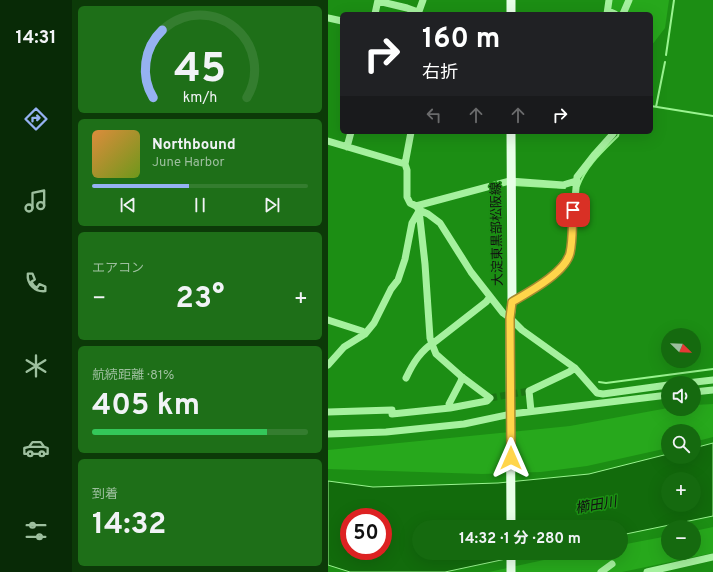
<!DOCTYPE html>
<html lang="ja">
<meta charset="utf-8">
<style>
body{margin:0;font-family:Overpass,"Noto Sans JP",sans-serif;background:#1e6f18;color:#f1f3f6;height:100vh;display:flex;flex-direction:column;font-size:15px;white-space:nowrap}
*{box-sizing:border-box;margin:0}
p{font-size:13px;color:#9dbf9e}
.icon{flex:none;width:22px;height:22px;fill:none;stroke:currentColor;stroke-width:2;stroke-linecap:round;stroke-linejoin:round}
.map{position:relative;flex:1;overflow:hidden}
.side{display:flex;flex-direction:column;gap:6px;padding:6px;background:#0c3a08;width:256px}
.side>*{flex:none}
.banner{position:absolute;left:12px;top:12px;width:313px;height:122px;border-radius:6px;box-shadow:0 4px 16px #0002;background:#202124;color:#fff;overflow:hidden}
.needle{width:26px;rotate:113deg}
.controls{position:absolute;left:333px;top:328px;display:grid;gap:8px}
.controls a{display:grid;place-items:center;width:40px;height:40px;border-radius:50%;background:#156a0f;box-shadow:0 4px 16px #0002;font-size:20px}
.speed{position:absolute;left:12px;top:508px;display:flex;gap:8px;font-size:20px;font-weight:700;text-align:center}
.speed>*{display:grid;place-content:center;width:52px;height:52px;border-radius:50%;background:#156a0f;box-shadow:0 4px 16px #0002;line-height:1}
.speed .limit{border:6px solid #d22;background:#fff;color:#111}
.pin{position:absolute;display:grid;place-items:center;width:34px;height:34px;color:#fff;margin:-17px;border-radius:8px;box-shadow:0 2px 6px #0006}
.me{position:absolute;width:44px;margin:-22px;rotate:0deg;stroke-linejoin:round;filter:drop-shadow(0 0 3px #0008)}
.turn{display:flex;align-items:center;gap:14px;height:84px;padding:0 16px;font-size:18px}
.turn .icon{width:52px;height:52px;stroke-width:2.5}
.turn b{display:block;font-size:28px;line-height:34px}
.lanes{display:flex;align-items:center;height:38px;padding:0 16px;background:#0003;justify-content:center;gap:20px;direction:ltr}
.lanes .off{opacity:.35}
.big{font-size:30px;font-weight:700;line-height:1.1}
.side .tile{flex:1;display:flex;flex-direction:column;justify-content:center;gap:6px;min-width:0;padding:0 14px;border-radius:6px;background:#1e6f18}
.side .dial{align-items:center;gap:0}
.dial svg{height:104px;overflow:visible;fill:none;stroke:#347d2f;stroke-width:7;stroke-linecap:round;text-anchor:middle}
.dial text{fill:#f1f3f6;stroke:none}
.song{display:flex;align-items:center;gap:12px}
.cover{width:48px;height:48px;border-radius:6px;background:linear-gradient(135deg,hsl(30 70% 55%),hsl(80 70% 35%))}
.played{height:4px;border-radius:2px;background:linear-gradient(90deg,#95b2f1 45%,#347d2f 45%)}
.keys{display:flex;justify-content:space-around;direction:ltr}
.heat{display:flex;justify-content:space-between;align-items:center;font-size:22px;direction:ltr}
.charge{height:6px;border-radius:3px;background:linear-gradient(90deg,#34c759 81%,#347d2f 0)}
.trip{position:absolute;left:84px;top:520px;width:216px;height:40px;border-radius:20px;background:#156a0f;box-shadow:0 4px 16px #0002;font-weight:700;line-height:40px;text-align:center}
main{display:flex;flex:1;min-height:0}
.tab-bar{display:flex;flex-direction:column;width:72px;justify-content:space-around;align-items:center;background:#082a06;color:#9dbf9e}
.tab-bar .icon{width:28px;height:28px}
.tab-bar .selected{color:#95b2f1}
.tab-bar b{font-size:18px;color:#f1f3f6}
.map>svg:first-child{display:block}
.green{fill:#27a81c}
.water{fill:#126b0c;stroke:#9af490;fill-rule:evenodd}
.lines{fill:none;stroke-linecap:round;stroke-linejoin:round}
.stream{stroke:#9af490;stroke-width:2}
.minor-tunnel{stroke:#1a7513;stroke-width:7;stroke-dasharray:7 3.5;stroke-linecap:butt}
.minor{stroke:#a5f19e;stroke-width:7}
.major{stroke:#e8ffe8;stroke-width:9}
.route-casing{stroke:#a68a30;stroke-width:10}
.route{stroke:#ffd54a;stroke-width:7}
.labels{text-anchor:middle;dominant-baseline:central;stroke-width:3;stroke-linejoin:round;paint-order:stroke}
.street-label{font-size:13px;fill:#111;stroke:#1c8e14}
.water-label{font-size:14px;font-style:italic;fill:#111;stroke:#1c8e14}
</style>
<main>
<nav class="tab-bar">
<b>14:31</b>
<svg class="icon selected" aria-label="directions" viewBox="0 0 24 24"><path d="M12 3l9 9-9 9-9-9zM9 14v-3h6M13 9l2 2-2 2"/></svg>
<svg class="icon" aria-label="music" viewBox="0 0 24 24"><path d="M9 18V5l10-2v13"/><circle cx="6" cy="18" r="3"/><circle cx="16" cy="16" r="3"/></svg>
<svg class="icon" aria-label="phone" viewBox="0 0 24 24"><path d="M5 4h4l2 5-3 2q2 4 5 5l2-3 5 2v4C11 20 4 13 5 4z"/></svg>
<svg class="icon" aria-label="climate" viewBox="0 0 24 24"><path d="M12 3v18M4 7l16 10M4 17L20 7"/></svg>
<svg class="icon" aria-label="car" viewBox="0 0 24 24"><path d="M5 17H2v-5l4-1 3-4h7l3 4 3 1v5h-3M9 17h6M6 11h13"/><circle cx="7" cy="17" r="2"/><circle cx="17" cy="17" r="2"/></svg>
<svg class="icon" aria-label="filters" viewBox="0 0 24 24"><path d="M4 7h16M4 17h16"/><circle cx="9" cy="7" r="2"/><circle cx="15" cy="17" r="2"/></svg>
</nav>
<section class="side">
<div class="tile dial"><svg viewBox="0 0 100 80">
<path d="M14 69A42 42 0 1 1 86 69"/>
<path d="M14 69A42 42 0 0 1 21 17" stroke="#95b2f1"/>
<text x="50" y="56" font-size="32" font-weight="700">45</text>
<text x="50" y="72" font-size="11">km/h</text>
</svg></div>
<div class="tile">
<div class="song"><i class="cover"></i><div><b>Northbound</b><p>June Harbor</p></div></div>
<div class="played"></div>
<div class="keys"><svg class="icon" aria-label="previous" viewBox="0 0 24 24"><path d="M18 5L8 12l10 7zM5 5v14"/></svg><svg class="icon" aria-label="pause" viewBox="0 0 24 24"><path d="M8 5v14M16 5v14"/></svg><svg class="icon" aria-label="next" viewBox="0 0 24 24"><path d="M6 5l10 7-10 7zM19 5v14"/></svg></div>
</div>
<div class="tile"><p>エアコン</p>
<div class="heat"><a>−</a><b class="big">23°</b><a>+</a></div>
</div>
<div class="tile"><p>航続距離 · 81%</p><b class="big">405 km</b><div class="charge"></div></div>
<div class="tile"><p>到着</p><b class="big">14:32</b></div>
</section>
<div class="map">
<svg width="385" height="572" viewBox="0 0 385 572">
<rect width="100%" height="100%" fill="#1c8e14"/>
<!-- green -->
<path class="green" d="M283,0H341L337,28L324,45L323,14H282Z
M385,404V437L366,442V431H340V448L259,466L213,472L154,474L0,469V450L242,426L340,408V409H366V405Z
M385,527V553L294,572H161L248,553H293V545L340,536V553H366V531Z"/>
<!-- water -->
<path class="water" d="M385,443V516L293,535V527H91V553H206L117,572H22L0,565V481L45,487L170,483L261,474L340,454V457H366V448ZM340,479H366V505H340ZM21,517H55V551H21Z"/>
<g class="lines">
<!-- stream -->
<path class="stream" d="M338,55L346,0
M323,106L385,116
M328,107L337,62
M185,185L237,188
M251,186C258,166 275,151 290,136L291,132
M271,382L278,383L385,369"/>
<!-- minor-tunnel -->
<path class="minor-tunnel" d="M162,398L201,391"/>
<!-- minor -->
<path class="minor" d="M50,1L79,8L90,12
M280,11L287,14
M47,14L50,0
M90,14L95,0
M279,14L281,0
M295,14L301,0
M0,18L14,21
M0,141L77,164
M19,147L23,132
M88,206L182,181L235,185L248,181
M91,210L100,214L112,223L143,272L175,313L182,318L194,330L247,368L269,393L275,394L340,385
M184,302C206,289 229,277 242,254L249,177L267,154L284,135L286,132
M0,320L34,331L37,334
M0,365L16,347L37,334L46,323L63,289L70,280L77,259L84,223L91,211
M78,378C85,363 93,350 108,341L158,302L162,297
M359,383L385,380
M366,392L385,390
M122,408L121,404L133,381L134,377
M203,411L201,391L241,372L247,368
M0,412L64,410V414L122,408L159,401L162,398L134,377L108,354L104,344L102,338L97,264L91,210L88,206L82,203L79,197V170L77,164L83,132
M0,434L58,432L136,424L183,414L340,395
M273,572L284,564
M319,572L385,557"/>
<!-- major -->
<path class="major" d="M183,14V0
M183,132L184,302L182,318L183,527
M183,553V572"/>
</g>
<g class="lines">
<defs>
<path id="route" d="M183,458L182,318L184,302C201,292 237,273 242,253C245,240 244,224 245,210"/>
</defs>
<!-- route casing -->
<use href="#route" class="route-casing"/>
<!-- route -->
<use href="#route" class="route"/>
</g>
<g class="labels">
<!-- street labels -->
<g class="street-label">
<text transform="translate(170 234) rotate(-91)">大淀東黒部松阪線</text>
</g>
<!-- water labels -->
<g class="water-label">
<text transform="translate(268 506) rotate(-10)">櫛田川</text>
</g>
</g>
</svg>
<div class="controls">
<a><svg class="needle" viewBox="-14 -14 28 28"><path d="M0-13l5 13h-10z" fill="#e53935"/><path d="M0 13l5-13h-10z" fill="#9dbf9e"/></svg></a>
<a><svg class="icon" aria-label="sound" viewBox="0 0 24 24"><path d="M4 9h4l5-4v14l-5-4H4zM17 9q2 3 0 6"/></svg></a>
<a><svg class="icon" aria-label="search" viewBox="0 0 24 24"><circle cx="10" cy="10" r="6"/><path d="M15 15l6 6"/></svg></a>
<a>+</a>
<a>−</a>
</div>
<div class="speed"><div class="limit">50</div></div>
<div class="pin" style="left:245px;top:210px;background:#d93025"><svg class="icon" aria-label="arrive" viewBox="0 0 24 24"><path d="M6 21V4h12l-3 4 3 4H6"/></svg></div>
<svg class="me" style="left:183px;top:458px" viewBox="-20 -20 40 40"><path d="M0-17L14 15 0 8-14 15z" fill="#ffd54a" stroke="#fff" stroke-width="4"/></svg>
<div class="trip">14:32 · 1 分 · 280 m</div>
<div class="banner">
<div class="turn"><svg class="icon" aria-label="right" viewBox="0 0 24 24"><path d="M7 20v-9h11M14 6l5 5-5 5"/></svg><div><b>160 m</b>右折</div></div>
<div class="lanes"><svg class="icon off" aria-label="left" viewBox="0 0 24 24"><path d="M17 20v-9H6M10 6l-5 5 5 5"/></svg><svg class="icon off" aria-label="ahead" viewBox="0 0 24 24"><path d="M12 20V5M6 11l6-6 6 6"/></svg><svg class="icon off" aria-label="ahead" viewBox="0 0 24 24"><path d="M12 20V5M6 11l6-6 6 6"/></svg><svg class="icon" aria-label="right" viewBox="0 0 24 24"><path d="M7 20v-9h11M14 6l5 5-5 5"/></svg></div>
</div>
</div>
</main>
